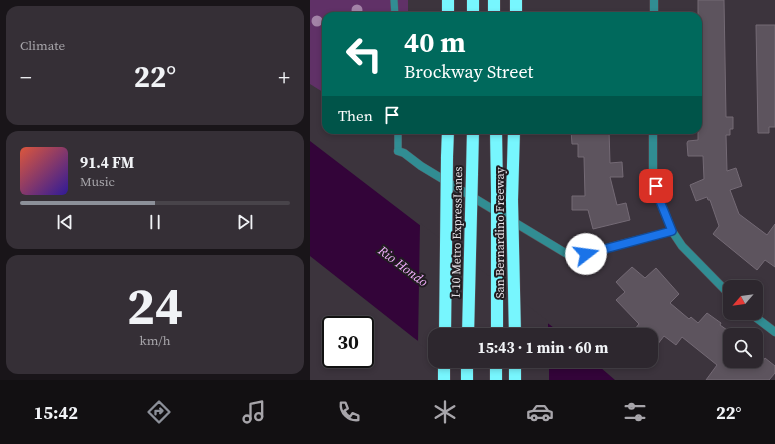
<!DOCTYPE html>
<meta charset="utf-8">
<style>
body{margin:0;font-family:"Source Serif 4",serif;background:#352f36;color:#f1f3f6;height:100vh;display:flex;flex-direction:column;font-size:15px;white-space:nowrap}
*{box-sizing:border-box;margin:0}
p{font-size:13px;color:#a7a5aa}
.icon{flex:none;width:22px;height:22px;fill:none;stroke:currentColor;stroke-width:2;stroke-linecap:round;stroke-linejoin:round}
.map{position:relative;flex:1;overflow:hidden}
.details{display:flex;flex-direction:column;gap:6px;padding:6px;background:#191519;width:310px}
.details>*{flex:none}
.top-card{position:absolute;left:12px;top:12px;width:380px;height:122px;border-radius:12px;box-shadow:0 2px 6px #0003,0 0 0 1px #48444a;background:#00695c;color:#fff;overflow:hidden}
.needle{width:26px;rotate:242deg}
.controls{position:absolute;left:413px;top:280px;display:grid;gap:8px}
.controls a{display:grid;place-items:center;width:40px;height:40px;border-radius:8px;background:#2d272e;box-shadow:0 2px 6px #0003,0 0 0 1px #48444a;font-size:20px}
.speed{position:absolute;left:12px;top:316px;display:flex;gap:8px;font-size:20px;font-weight:700;text-align:center}
.speed>*{display:grid;place-content:center;width:52px;height:52px;border-radius:50%;background:#2d272e;box-shadow:0 2px 6px #0003,0 0 0 1px #48444a;line-height:1}
.speed .limit{border:2px solid #111;border-radius:6px;background:#fff;color:#111}
.pin{position:absolute;display:grid;place-items:center;width:34px;height:34px;color:#fff;margin:-17px;border-radius:8px;box-shadow:0 2px 6px #0006}
.me{position:absolute;width:44px;margin:-22px;rotate:75deg;stroke-linejoin:round;filter:drop-shadow(0 0 3px #0008)}
.turn{display:flex;align-items:center;gap:14px;height:84px;padding:0 16px;font-size:18px}
.turn .icon{width:52px;height:52px;stroke-width:2.5}
.turn b{display:block;font-size:28px;line-height:34px}
.then{display:flex;align-items:center;height:38px;padding:0 16px;background:#0003;gap:8px;font-size:15px}
.big{font-size:30px;font-weight:700;line-height:1.1}
.details .widget{flex:1;display:flex;flex-direction:column;justify-content:center;gap:6px;min-width:0;padding:0 14px;border-radius:12px;background:#352f36}
.details .dial{align-items:center;gap:0}
.dial b{font-size:52px;line-height:1}
.song{display:flex;align-items:center;gap:12px}
.cover{width:48px;height:48px;border-radius:6px;background:linear-gradient(135deg,hsl(10 70% 55%),hsl(250 70% 35%))}
.played{height:4px;border-radius:2px;background:linear-gradient(90deg,#8c9099 50%,#48444a 50%)}
.keys{display:flex;justify-content:space-around;direction:ltr}
.heat{display:flex;justify-content:space-between;align-items:center;font-size:22px;direction:ltr}
.trip{position:absolute;left:118px;top:328px;width:230px;height:40px;border-radius:12px;background:#2d272e;box-shadow:0 2px 6px #0003,0 0 0 1px #48444a;font-weight:700;line-height:40px;text-align:center}
.menu{display:flex;height:64px;justify-content:space-around;align-items:center;background:#121012;color:#a7a5aa}
.menu .icon{width:28px;height:28px}
.menu .on{color:#8c9099}
.menu b{font-size:18px;color:#f1f3f6}
main{display:flex;flex:1;min-height:0}
.map>svg:first-child{display:block}
.green{fill:#603167}
.water{fill:#330439}
.pier{fill:#3c343d}
.building{fill:#5d545e;stroke:#746a75}
.lines{fill:none;stroke-linecap:round;stroke-linejoin:round}
.lane-casing{stroke:#5a535b;stroke-width:8}
.street-casing{stroke:#5a535b;stroke-width:9}
.highway-casing{stroke:#5a535b;stroke-width:13}
.lane{stroke:#318d93;stroke-width:7}
.street{stroke:#318d93;stroke-width:8}
.highway{stroke:#77f6fe;stroke-width:12}
.highway-bridge-casing{stroke:#5a535b;stroke-width:13;stroke-linecap:butt}
.highway-bridge{stroke:#77f6fe;stroke-width:12}
.tree{fill:#a383a7}
.route-casing{stroke:#114b97;stroke-width:10}
.route{stroke:#1a73e8;stroke-width:7}
.labels{text-anchor:middle;dominant-baseline:central;stroke-width:4;stroke-linejoin:round;paint-order:stroke}
.street-label{font-size:12px;fill:#e3dee4;stroke:#211d21}
.water-label{font-size:13px;font-style:italic;fill:#f5b1ff;stroke:#211d21}
</style>
<main>
<section class="details">
<div class="widget"><p>Climate</p>
<div class="heat"><a>−</a><b class="big">22°</b><a>+</a></div>
</div>
<div class="widget">
<div class="song"><i class="cover"></i><div><b>91.4 FM</b><p>Music</p></div></div>
<div class="played"></div>
<div class="keys"><svg class="icon" aria-label="previous" viewBox="0 0 24 24"><path d="M18 5L8 12l10 7zM5 5v14"/></svg><svg class="icon" aria-label="pause" viewBox="0 0 24 24"><path d="M8 5v14M16 5v14"/></svg><svg class="icon" aria-label="next" viewBox="0 0 24 24"><path d="M6 5l10 7-10 7zM19 5v14"/></svg></div>
</div>
<div class="widget dial"><b>24</b><p>km/h</p></div>
</section>
<div class="map">
<svg width="465" height="380" viewBox="0 0 465 380">
<rect width="100%" height="100%" fill="#3c343d"/>
<!-- green -->
<path class="green" d="M0,0H98V16H16V94L0,84Z"/>
<!-- water -->
<path class="water" d="M0,141L248,331L253,335H125V353L104,338L0,256Z
M137,361H283L305,380H164Z"/>
<!-- pier -->
<path class="pier" d="M110,223L238,321V335H125V355L108,343Z
M135,361H239V380H160Z"/>
<!-- building -->
<path class="building" d="M388,0H414L416,117H423V129H420V135H416L417,171L426,168L432,186L420,190L429,214L457,235L465,224V267L455,260L447,270L403,234L409,226L400,200H398L397,197L386,201L380,185L394,179L393,156H378L377,143L378,141L388,140Z
M446,25H465V127H459V133H448Z
M261,130H299L300,163L312,162L313,177H300L307,205L316,203L320,220L283,229L278,210H262V196H275L274,157H268V144H262Z
M322,267L335,278L346,268L369,294L360,303L379,319L381,317L388,323L397,313L411,323L410,325L420,332V361H453L455,358L465,366V373L459,380H396L407,365L372,337L366,345L354,336L341,353V335H320L329,324L306,300L315,292L306,282Z"/>
<g class="lines">
<defs>
<path id="lane" d="M84,0L85,16
M88,130V151"/>
<path id="street" d="M344,16V0
M343,130V170L350,201L362,231L372,246L420,295
M88,151L94,153L111,166L262,257L362,231
M440,313L465,332"/>
<path id="highway" d="M184,0V16
M206,0V16
M138,16V0
M163,16V0
M186,130L187,190
M137,157L138,130
M162,174L163,130
M202,200L204,130
M205,361V380
M134,380V361
M157,380V361
M186,380V361"/>
</defs>
<!-- lane casing -->
<use href="#lane" class="lane-casing"/>
<!-- street casing -->
<use href="#street" class="street-casing"/>
<!-- highway casing -->
<use href="#highway" class="highway-casing"/>
<!-- lane -->
<use href="#lane" class="lane"/>
<!-- street -->
<use href="#street" class="street"/>
<!-- highway -->
<use href="#highway" class="highway"/>
<defs>
<path id="highway-bridge" d="M202,200L205,335
M135,335L137,157
M158,335L162,174
M187,335V190"/>
</defs>
<!-- highway-bridge casing -->
<use href="#highway-bridge" class="highway-bridge-casing"/>
<!-- highway-bridge -->
<use href="#highway-bridge" class="highway-bridge"/>
</g>
<!-- trees -->
<g class="tree">
<circle cx="47" cy="10" r="5.5"/>
<circle cx="7" cy="21" r="5.5"/>
</g>
<g class="lines">
<defs>
<path id="route" d="M276,254L362,231L350,201L346,186"/>
</defs>
<!-- route casing -->
<use href="#route" class="route-casing"/>
<!-- route -->
<use href="#route" class="route"/>
</g>
<g class="labels">
<!-- street labels -->
<g class="street-label">
<text transform="translate(147 232) rotate(-89)">I-10 Metro ExpressLanes</text>
<text transform="translate(190 233) rotate(-90)">San Bernardino Freeway</text>
</g>
<!-- water labels -->
<g class="water-label">
<text transform="translate(93 266) rotate(37)">Rio Hondo</text>
</g>
</g>
</svg>
<div class="controls">
<a><svg class="needle" viewBox="-14 -14 28 28"><path d="M0-13l5 13h-10z" fill="#e53935"/><path d="M0 13l5-13h-10z" fill="#a7a5aa"/></svg></a>
<a><svg class="icon" aria-label="search" viewBox="0 0 24 24"><circle cx="10" cy="10" r="6"/><path d="M15 15l6 6"/></svg></a>
</div>
<div class="speed"><div class="limit">30</div></div>
<div class="pin" style="left:346px;top:186px;background:#d93025"><svg class="icon" aria-label="arrive" viewBox="0 0 24 24"><path d="M6 21V4h12l-3 4 3 4H6"/></svg></div>
<svg class="me" style="left:276px;top:254px" viewBox="-20 -20 40 40"><circle r="19" fill="#fff"/><path d="M0-13L10 11 0 6-10 11z" fill="#1a73e8"/></svg>
<div class="trip">15:43 · 1 min · 60 m</div>
<div class="top-card">
<div class="turn"><svg class="icon" aria-label="left" viewBox="0 0 24 24"><path d="M17 20v-9H6M10 6l-5 5 5 5"/></svg><div><b>40 m</b>Brockway Street</div></div>
<div class="then">Then<svg class="icon" aria-label="arrive" viewBox="0 0 24 24"><path d="M6 21V4h12l-3 4 3 4H6"/></svg></div>
</div>
</div>
</main>
<nav class="menu">
<b>15:42</b>
<svg class="icon on" aria-label="directions" viewBox="0 0 24 24"><path d="M12 3l9 9-9 9-9-9zM9 14v-3h6M13 9l2 2-2 2"/></svg>
<svg class="icon" aria-label="music" viewBox="0 0 24 24"><path d="M9 18V5l10-2v13"/><circle cx="6" cy="18" r="3"/><circle cx="16" cy="16" r="3"/></svg>
<svg class="icon" aria-label="phone" viewBox="0 0 24 24"><path d="M5 4h4l2 5-3 2q2 4 5 5l2-3 5 2v4C11 20 4 13 5 4z"/></svg>
<svg class="icon" aria-label="climate" viewBox="0 0 24 24"><path d="M12 3v18M4 7l16 10M4 17L20 7"/></svg>
<svg class="icon" aria-label="car" viewBox="0 0 24 24"><path d="M5 17H2v-5l4-1 3-4h7l3 4 3 1v5h-3M9 17h6M6 11h13"/><circle cx="7" cy="17" r="2"/><circle cx="17" cy="17" r="2"/></svg>
<svg class="icon" aria-label="filters" viewBox="0 0 24 24"><path d="M4 7h16M4 17h16"/><circle cx="9" cy="7" r="2"/><circle cx="15" cy="17" r="2"/></svg>
<b>22°</b>
</nav>
